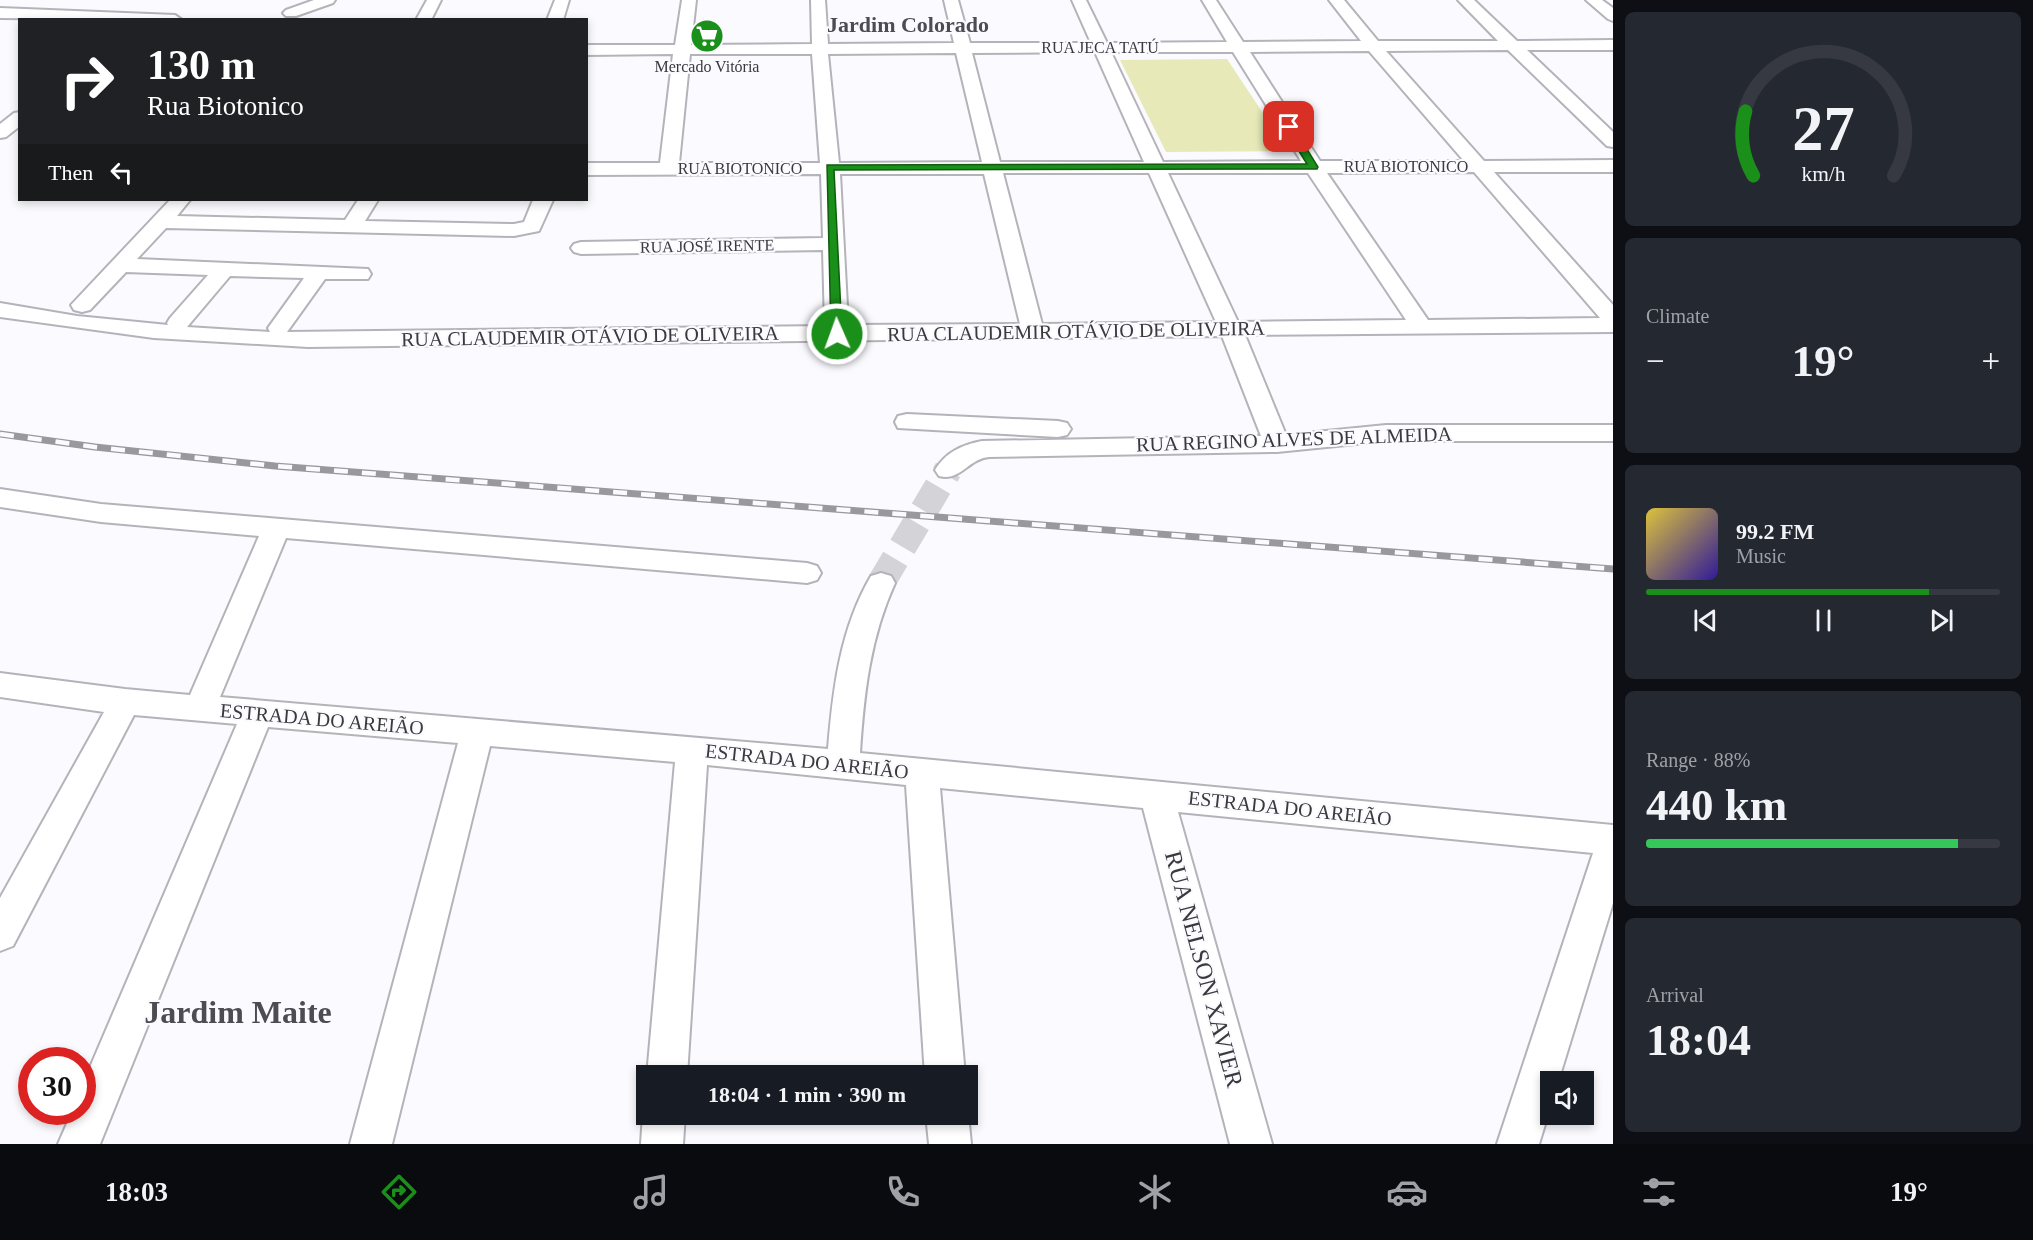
<!DOCTYPE html>
<meta charset="utf-8">
<style>
body{margin:0;font-family:Georgia,serif;background:#242831;color:#f1f3f6;height:100vh;display:flex;flex-direction:column;font-size:22px;white-space:nowrap}
*{box-sizing:border-box;margin:0}
p{font-size:20px;color:#9ea1a6}
.icon{flex:none;width:33px;height:33px;fill:none;stroke:currentColor;stroke-width:2;stroke-linecap:round;stroke-linejoin:round}
.map{position:relative;flex:1;overflow:hidden}
.sheet{display:flex;flex-direction:column;gap:12px;padding:12px;background:#0d0f14;width:420px}
.sheet>*{flex:none}
.top-card{position:absolute;left:18px;top:18px;width:570px;height:183px;border-radius:0px;box-shadow:0 3px 9px #0003;background:#202124;color:#fff;overflow:hidden}
.buttons{position:absolute;left:1540px;top:1071px;display:grid;gap:12px}
.buttons a{display:grid;place-items:center;width:54px;height:54px;border-radius:0px;background:#171b24;box-shadow:0 3px 9px #0003;font-size:30px}
.speed{position:absolute;left:18px;top:1047px;display:flex;gap:12px;font-size:30px;font-weight:700;text-align:center}
.speed>*{display:grid;place-content:center;width:78px;height:78px;border-radius:50%;background:#171b24;box-shadow:0 3px 9px #0003;line-height:1}
.speed .limit{border:9px solid #d22;background:#fff;color:#111}
.pin{position:absolute;display:grid;place-items:center;width:51px;height:51px;color:#fff;margin:-26px;border-radius:12px;box-shadow:0 3px 9px #0006}
.me{position:absolute;width:66px;margin:-33px;rotate:358deg;stroke-linejoin:round;filter:drop-shadow(0 0 4px #0008)}
.turn{display:flex;align-items:center;gap:21px;height:126px;padding:0 30px;font-size:27px}
.turn .icon{width:78px;height:78px;stroke-width:2.5}
.turn b{display:block;font-size:42px;line-height:51px}
.then{display:flex;align-items:center;height:57px;padding:0 30px;background:#0003;gap:12px;font-size:22px}
.big{font-size:45px;font-weight:700;line-height:1.1}
.sheet .widget{flex:1;display:flex;flex-direction:column;justify-content:center;gap:9px;min-width:0;padding:0 21px;border-radius:9px;background:#242831}
.sheet .dial{align-items:center;gap:0}
.dial svg{height:156px;overflow:visible;fill:none;stroke:#363941;stroke-width:7;stroke-linecap:round;text-anchor:middle}
.dial text{fill:#f1f3f6;stroke:none}
.song{display:flex;align-items:center;gap:18px}
.cover{width:72px;height:72px;border-radius:9px;background:linear-gradient(135deg,hsl(50 70% 55%),hsl(250 70% 35%))}
.played{height:6px;border-radius:3px;background:linear-gradient(90deg,#1a8f19 80%,#363941 80%)}
.keys{display:flex;justify-content:space-around;direction:ltr}
.heat{display:flex;justify-content:space-between;align-items:center;font-size:33px;direction:ltr}
.charge{height:9px;border-radius:4px;background:linear-gradient(90deg,#34c759 88%,#363941 0)}
.trip{position:absolute;left:636px;top:1065px;width:342px;height:60px;border-radius:0px;background:#171b24;box-shadow:0 3px 9px #0003;font-weight:700;line-height:60px;text-align:center}
.tab-bar{display:flex;height:96px;justify-content:space-around;align-items:center;background:#090b0e;color:#9ea1a6}
.tab-bar .icon{width:42px;height:42px}
.tab-bar .current{color:#1a8f19}
.tab-bar b{font-size:27px;color:#f1f3f6}
main{display:flex;flex:1;min-height:0}
.map>svg:first-child{display:block}
.green{fill:#e7eab8}
.lines{fill:none;stroke-linecap:round;stroke-linejoin:round}
.minor-tunnel{stroke:#d4d4d8;stroke-width:28;stroke-dasharray:28 14;stroke-linecap:butt}
.minor-casing{stroke:#b5b3ba;stroke-width:4}
.minor{fill:#fff;fill-rule:evenodd}
.rail-casing{stroke:#99999d;stroke-width:7}
.rail{stroke:#fbfaff;stroke-width:4.5;stroke-dasharray:14;stroke-linecap:butt}
.route{fill:#1a8f19;stroke:#115d10;stroke-width:1.5}
.labels{text-anchor:middle;dominant-baseline:central;stroke-width:4.5;stroke-linejoin:round;paint-order:stroke}
.far-street-label{font-size:16px;fill:#3a3a3d;stroke:#fbfaff}
.far-poi-label{font-size:16px;fill:#3a3a3d;stroke:#fbfaff}
.street-label{font-size:20px;fill:#3a3a3d;stroke:#fbfaff}
.far-district-label{font-size:22px;font-weight:bold;fill:#4e4c53;stroke:#fbfaff}
.near-street-label{font-size:24px;fill:#3a3a3d;stroke:#fbfaff}
.near-district-label{font-size:32px;font-weight:bold;fill:#4e4c53;stroke:#fbfaff}
</style>
<main>
<div class="map">
<svg width="1613" height="1144" viewBox="0 0 1613 1144">
<rect width="100%" height="100%" fill="#fbfaff"/>
<!-- green -->
<path class="green" d="M1227,59L1288,151L1166,152L1120,60Z"/>
<g class="lines">
<!-- minor-tunnel -->
<path class="minor-tunnel" d="M881,583L948,470"/>
<defs>
<path id="minor" d="M314,0H335L333,3L296,16H286L283,13L286,10Z
M427,0H441L431,20H416Z
M555,0H569L563,20H547Z
M682,0H696L691,45L812,44L811,0H825L828,44L954,43L944,0H958L970,43H1091L1072,0H1086L1107,43L1227,42L1202,0H1216L1243,42L1361,41L1329,0H1344L1378,41H1498L1458,0H1474L1517,41L1613,40V50H1527L1613,132V147L1607,146L1508,50L1386,51L1484,161L1613,160V172H1494L1613,305V332L1245,335L1286,435L1386,425H1613V441H1386L1277,452L989,457C968,459 960,482 939,476L935,470C946,452 962,445 982,441L1261,436L1222,336L308,347L154,338L0,317V303L77,316L168,325L167,323L170,318L208,275L126,272L90,310L82,312L74,310L71,305L170,200H190L177,216L345,220L358,200H378L365,221L514,224L524,222L533,200H553L539,231L514,236L166,228L137,259L368,269L371,274L368,279H325L287,332L825,326L823,250L581,254L574,252L571,248L574,244L581,242L823,238L821,174L586,175V163H660L673,54L586,55V45H675ZM1369,51L1464,161H1320L1250,52ZM1095,52L1144,162H1000L972,53ZM1111,52H1233L1301,161L1163,162ZM956,53L982,162L839,163L828,54ZM690,54H812L820,163H679ZM1474,172L1600,318L1428,320L1327,173ZM1003,173H1149L1216,322L1042,324ZM1168,173H1308L1406,320L1238,322ZM840,174H984L1020,324L848,325ZM230,276L304,278L268,328L270,332L187,327Z
M1586,0H1602L1613,8V21L1608,19Z
M0,8L175,15L182,20L0,18Z
M20,112V126L6,137L0,138V124L14,113Z
M907,414L1058,421L1067,423L1071,429L1067,435L1058,437L898,428L895,422L898,416Z
M0,489L101,504L807,563L817,566L821,573L817,580L807,583L286,538L220,697L828,749C833,689 840,629 871,576L881,573L891,576L895,583C870,638 864,693 860,753L1613,825V903L1558,1082H1551V1105L1539,1144H1497L1593,853L1178,812L1272,1144H1230L1143,808L940,788L965,1076H925L906,785L707,765L687,1076H647L675,762L490,746L392,1144H350L458,743L268,727L100,1144H58L72,1112H82V1086L237,724L134,715L13,946L0,951V898L104,712L0,697V673L125,689L190,695L259,536L101,522L0,507Z
M646,1106V1114H685L683,1144H641L643,1114Z
M926,1114H968L971,1144H929Z"/>
</defs>
<!-- minor casing -->
<use href="#minor" class="minor-casing"/>
<!-- minor -->
<use href="#minor" class="minor"/>
<defs>
<path id="rail" d="M0,434L95,447L275,466L1613,569"/>
</defs>
<!-- rail casing -->
<use href="#rail" class="rail-casing"/>
<!-- rail -->
<use href="#rail" class="rail"/>
</g>
<!-- route -->
<path class="route" d="M1286,125H1292L1318,167L1317,169L834,170L842,334L837,337L831,334L827,165L1307,164L1284,127Z"/>
<!-- icons -->
<defs>
<symbol id="supermarket-disc" viewBox="-11 -11 22 22"><circle r="9.5" fill="#1a8f19" stroke="#fbfaff"/><path d="M-6-5.5h2.5l.6 2H6L4.5 2H-2.5L-4.4-4H-6ZM-1.5 3.2a1.3 1.3 0 1 0 .1 0ZM3 3.2a1.3 1.3 0 1 0 .1 0Z" fill="#fff"/></symbol>
</defs>
<g fill-rule="evenodd">
<use href="#supermarket-disc" x="688" y="17" width="38" height="38"/>
</g>
<g class="labels">
<!-- far-street labels -->
<g class="far-street-label">
<text x="1100" y="47">RUA JECA TATÚ</text>
<text x="1406" y="166">RUA BIOTONICO</text>
<text x="740" y="168">RUA BIOTONICO</text>
<text transform="translate(707 246) rotate(-1)">RUA JOSÉ IRENTE</text>
</g>
<!-- far-poi labels -->
<g class="far-poi-label">
<text x="707" y="66">Mercado Vitória</text>
</g>
<!-- street labels -->
<g class="street-label">
<text transform="translate(1076 331) rotate(-1)">RUA CLAUDEMIR OTÁVIO DE OLIVEIRA</text>
<text transform="translate(590 336) rotate(-1)">RUA CLAUDEMIR OTÁVIO DE OLIVEIRA</text>
<text transform="translate(1294 439) rotate(-2)">RUA REGINO ALVES DE ALMEIDA</text>
<text transform="translate(322 719) rotate(5)">ESTRADA DO AREIÃO</text>
<text transform="translate(807 761) rotate(6)">ESTRADA DO AREIÃO</text>
<text transform="translate(1290 808) rotate(6)">ESTRADA DO AREIÃO</text>
</g>
<!-- far-district labels -->
<g class="far-district-label">
<text x="908" y="24">Jardim Colorado</text>
</g>
<!-- near-street labels -->
<g class="near-street-label">
<text transform="translate(1204 969) rotate(75)">RUA NELSON XAVIER</text>
</g>
<!-- near-district labels -->
<g class="near-district-label">
<text x="238" y="1012">Jardim Maite</text>
</g>
</g>
</svg>
<div class="buttons">
<a><svg class="icon" aria-label="sound" viewBox="0 0 24 24"><path d="M4 9h4l5-4v14l-5-4H4zM17 9q2 3 0 6"/></svg></a>
</div>
<div class="speed"><div class="limit">30</div></div>
<div class="pin" style="left:1289px;top:127px;background:#d93025"><svg class="icon" aria-label="arrive" viewBox="0 0 24 24"><path d="M6 21V4h12l-3 4 3 4H6"/></svg></div>
<svg class="me" style="left:837px;top:334px" viewBox="-20 -20 40 40"><circle r="17" fill="#1a8f19" stroke="#fff" stroke-width="3"/><path d="M0-11L8 9 0 5-8 9z" fill="#fff"/></svg>
<div class="trip">18:04 · 1 min · 390 m</div>
<div class="top-card">
<div class="turn"><svg class="icon" aria-label="right" viewBox="0 0 24 24"><path d="M7 20v-9h11M14 6l5 5-5 5"/></svg><div><b>130 m</b>Rua Biotonico</div></div>
<div class="then">Then<svg class="icon" aria-label="left" viewBox="0 0 24 24"><path d="M17 20v-9H6M10 6l-5 5 5 5"/></svg></div>
</div>
</div>
<section class="sheet">
<div class="widget dial"><svg viewBox="0 0 100 80">
<path d="M14 69A42 42 0 1 1 86 69"/>
<path d="M14 69A42 42 0 0 1 10 36" stroke="#1a8f19"/>
<text x="50" y="56" font-size="32" font-weight="700">27</text>
<text x="50" y="72" font-size="11">km/h</text>
</svg></div>
<div class="widget"><p>Climate</p>
<div class="heat"><a>−</a><b class="big">19°</b><a>+</a></div>
</div>
<div class="widget">
<div class="song"><i class="cover"></i><div><b>99.2 FM</b><p>Music</p></div></div>
<div class="played"></div>
<div class="keys"><svg class="icon" aria-label="previous" viewBox="0 0 24 24"><path d="M18 5L8 12l10 7zM5 5v14"/></svg><svg class="icon" aria-label="pause" viewBox="0 0 24 24"><path d="M8 5v14M16 5v14"/></svg><svg class="icon" aria-label="next" viewBox="0 0 24 24"><path d="M6 5l10 7-10 7zM19 5v14"/></svg></div>
</div>
<div class="widget"><p>Range · 88%</p><b class="big">440 km</b><div class="charge"></div></div>
<div class="widget"><p>Arrival</p><b class="big">18:04</b></div>
</section>
</main>
<nav class="tab-bar">
<b>18:03</b>
<svg class="icon current" aria-label="directions" viewBox="0 0 24 24"><path d="M12 3l9 9-9 9-9-9zM9 14v-3h6M13 9l2 2-2 2"/></svg>
<svg class="icon" aria-label="music" viewBox="0 0 24 24"><path d="M9 18V5l10-2v13"/><circle cx="6" cy="18" r="3"/><circle cx="16" cy="16" r="3"/></svg>
<svg class="icon" aria-label="phone" viewBox="0 0 24 24"><path d="M5 4h4l2 5-3 2q2 4 5 5l2-3 5 2v4C11 20 4 13 5 4z"/></svg>
<svg class="icon" aria-label="climate" viewBox="0 0 24 24"><path d="M12 3v18M4 7l16 10M4 17L20 7"/></svg>
<svg class="icon" aria-label="car" viewBox="0 0 24 24"><path d="M5 17H2v-5l4-1 3-4h7l3 4 3 1v5h-3M9 17h6M6 11h13"/><circle cx="7" cy="17" r="2"/><circle cx="17" cy="17" r="2"/></svg>
<svg class="icon" aria-label="filters" viewBox="0 0 24 24"><path d="M4 7h16M4 17h16"/><circle cx="9" cy="7" r="2"/><circle cx="15" cy="17" r="2"/></svg>
<b>19°</b>
</nav>
